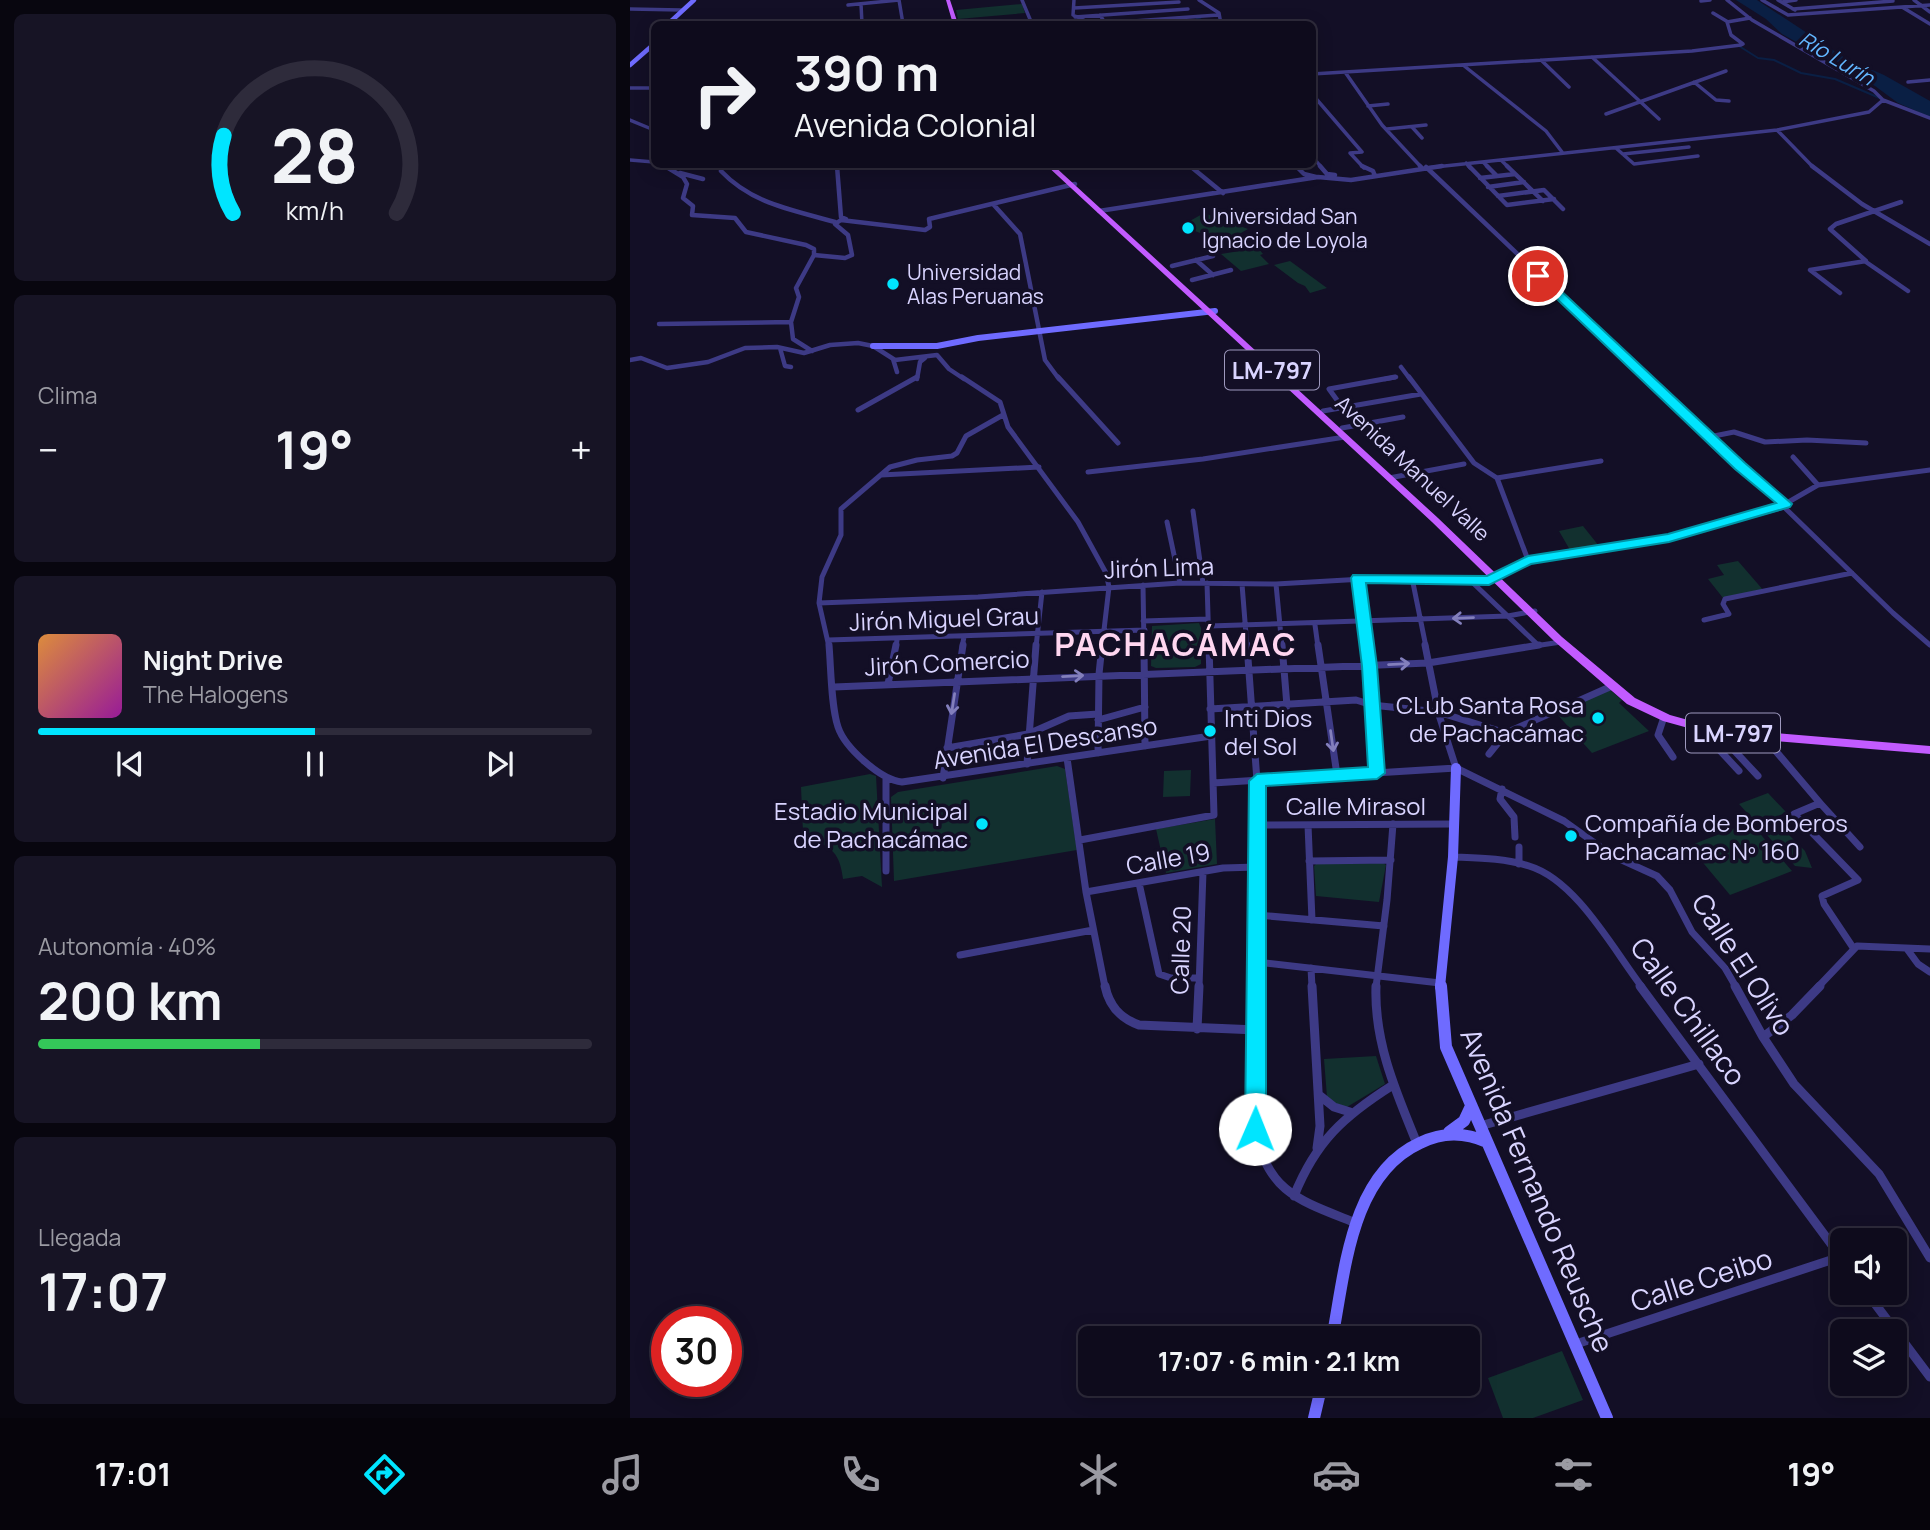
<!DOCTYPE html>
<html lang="es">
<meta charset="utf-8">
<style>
body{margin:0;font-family:Manrope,sans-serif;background:#171425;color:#f1f3f6;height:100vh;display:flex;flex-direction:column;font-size:26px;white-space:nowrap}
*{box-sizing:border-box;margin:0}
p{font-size:23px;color:#9b9ba3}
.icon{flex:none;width:38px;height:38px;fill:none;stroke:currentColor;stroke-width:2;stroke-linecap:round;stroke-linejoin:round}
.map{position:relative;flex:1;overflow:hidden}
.panel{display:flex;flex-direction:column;gap:14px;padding:14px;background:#08060f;width:630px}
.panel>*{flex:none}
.hud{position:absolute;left:21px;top:21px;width:665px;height:147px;border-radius:10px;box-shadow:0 4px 18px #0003,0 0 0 2px #2e2b3b;background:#0e0b1c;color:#f1f3f6;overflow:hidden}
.buttons{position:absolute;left:1200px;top:1228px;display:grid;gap:14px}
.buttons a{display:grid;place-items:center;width:77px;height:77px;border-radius:10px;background:#0e0b1c;box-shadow:0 4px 18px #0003,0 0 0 2px #2e2b3b;font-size:35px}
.speed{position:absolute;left:21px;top:1306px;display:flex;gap:14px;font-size:35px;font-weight:700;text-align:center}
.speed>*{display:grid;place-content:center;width:91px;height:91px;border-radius:50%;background:#0e0b1c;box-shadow:0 4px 18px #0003,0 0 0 2px #2e2b3b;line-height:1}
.speed .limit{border:10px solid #d22;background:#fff;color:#111}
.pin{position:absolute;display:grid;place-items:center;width:60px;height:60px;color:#fff;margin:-30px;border:4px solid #fff;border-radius:50%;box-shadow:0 2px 7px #0007}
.me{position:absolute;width:77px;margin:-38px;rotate:1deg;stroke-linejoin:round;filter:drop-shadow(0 0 5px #0008)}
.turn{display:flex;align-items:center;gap:24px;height:147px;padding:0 28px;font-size:32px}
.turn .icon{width:91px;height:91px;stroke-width:2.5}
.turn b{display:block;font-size:49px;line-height:60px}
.big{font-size:52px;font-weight:700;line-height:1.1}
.panel .widget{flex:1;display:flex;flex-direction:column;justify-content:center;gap:10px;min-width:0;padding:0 24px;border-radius:10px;background:#171425}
.panel .dial{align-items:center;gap:0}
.dial svg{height:182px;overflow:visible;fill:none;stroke:#2e2b3b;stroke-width:7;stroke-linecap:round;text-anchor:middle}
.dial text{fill:#f1f3f6;stroke:none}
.song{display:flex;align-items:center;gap:21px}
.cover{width:84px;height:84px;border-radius:10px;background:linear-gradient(135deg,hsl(30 70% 55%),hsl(300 70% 35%))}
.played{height:7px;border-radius:4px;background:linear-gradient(90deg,#00e5ff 50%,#2e2b3b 50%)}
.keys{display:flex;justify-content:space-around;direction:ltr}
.heat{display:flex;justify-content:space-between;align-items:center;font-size:38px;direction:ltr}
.charge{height:10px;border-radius:5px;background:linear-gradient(90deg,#34c759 40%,#2e2b3b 0)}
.trip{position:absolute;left:448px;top:1326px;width:402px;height:70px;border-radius:10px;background:#0e0b1c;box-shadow:0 4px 18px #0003,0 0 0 2px #2e2b3b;font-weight:700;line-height:70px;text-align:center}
.menu{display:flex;height:112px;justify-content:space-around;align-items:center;background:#06040b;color:#9b9ba3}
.menu .icon{width:49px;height:49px}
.menu .on{color:#00e5ff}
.menu b{font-size:32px;color:#f1f3f6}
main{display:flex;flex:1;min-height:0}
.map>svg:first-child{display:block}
.green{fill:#12302f}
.water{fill:#0a1f44}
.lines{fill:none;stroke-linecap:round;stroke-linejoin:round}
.stream{stroke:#0a1f44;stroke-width:2}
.canal{stroke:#0a1f44;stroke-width:3.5}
.street-far4{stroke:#3d3a85;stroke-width:3.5}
.street-far3{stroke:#3d3a85;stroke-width:4.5}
.street-far2{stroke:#3d3a85;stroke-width:5}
.street-far1{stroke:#3d3a85;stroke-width:7}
.street{stroke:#3d3a85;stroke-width:9}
.secondary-far3{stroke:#6f6bff;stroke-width:4.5}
.secondary-far2{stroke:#6f6bff;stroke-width:6}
.secondary-far1{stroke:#6f6bff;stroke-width:10}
.secondary{stroke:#6f6bff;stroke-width:12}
.primary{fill:#c25bff;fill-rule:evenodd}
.oneway{stroke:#837fbc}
.route{fill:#00e5ff;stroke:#0095a6;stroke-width:2}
.poi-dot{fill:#00e5ff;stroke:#130f26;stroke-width:2.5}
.labels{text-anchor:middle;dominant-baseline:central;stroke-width:7;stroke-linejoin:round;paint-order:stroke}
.far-water-label{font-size:21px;font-style:italic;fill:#62b6ff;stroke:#130f26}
.far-poi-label{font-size:21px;fill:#d9d4ff;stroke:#130f26;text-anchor:start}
.far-street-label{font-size:21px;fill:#d9d4ff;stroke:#130f26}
.shield{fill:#130f26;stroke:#9e99be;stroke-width:2}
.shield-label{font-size:23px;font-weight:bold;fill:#d9d4ff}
.street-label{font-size:24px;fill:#d9d4ff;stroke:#130f26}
.poi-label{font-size:24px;fill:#d9d4ff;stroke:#130f26;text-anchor:end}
.near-street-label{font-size:28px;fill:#d9d4ff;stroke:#130f26}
.district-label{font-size:32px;font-weight:bold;letter-spacing:2px;fill:#ffd6f0;stroke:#130f26}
</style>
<main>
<section class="panel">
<div class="widget dial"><svg viewBox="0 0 100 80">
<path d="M14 69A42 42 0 1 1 86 69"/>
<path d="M14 69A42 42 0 0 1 10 35" stroke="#00e5ff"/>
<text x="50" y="56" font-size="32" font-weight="700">28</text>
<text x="50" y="72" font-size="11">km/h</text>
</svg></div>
<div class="widget"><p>Clima</p>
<div class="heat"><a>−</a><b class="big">19°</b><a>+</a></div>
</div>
<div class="widget">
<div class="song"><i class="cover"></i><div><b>Night Drive</b><p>The Halogens</p></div></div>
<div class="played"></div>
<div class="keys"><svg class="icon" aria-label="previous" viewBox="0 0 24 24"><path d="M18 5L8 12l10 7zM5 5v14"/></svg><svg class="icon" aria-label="pause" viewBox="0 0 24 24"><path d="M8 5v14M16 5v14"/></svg><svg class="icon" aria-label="next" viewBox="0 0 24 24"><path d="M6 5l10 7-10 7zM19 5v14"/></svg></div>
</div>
<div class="widget"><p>Autonomía · 40%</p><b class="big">200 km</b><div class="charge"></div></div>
<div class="widget"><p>Llegada</p><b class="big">17:07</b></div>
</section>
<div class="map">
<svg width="1300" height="1418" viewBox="0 0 1300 1418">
<rect width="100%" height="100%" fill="#130f26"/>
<!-- green -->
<path class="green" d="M392,4L395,13L328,19L326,10Z
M574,213L618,229L595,242L551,226Z
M628,248L633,254L630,255L639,264L611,271L591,254Z
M660,261L697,288L680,293L675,286L668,283L644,265Z
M953,526L969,546L940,550L929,531Z
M1108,561L1134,591L1093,598L1078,579L1094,575L1087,565Z
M569,623L571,628V664L565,667L526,668L521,666L522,626Z
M980,690L992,700L989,703L1019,731L962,753L926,713Z
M427,766L435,769L447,850L264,881L261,797L268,792Z
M561,770L560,796L533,797L534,771Z
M240,774L246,776L252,887L232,876L213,879C210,854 202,845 177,839L173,832L171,787Z
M1138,793L1156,812L1143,819L1175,851L1182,868L1165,866L1109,804Z
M585,819L587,864L536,873L526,829Z
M1120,822L1162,871L1100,895L1059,846Z
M753,863L756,865L749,902L686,896L684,866L686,864Z
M746,1056L755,1084L717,1107L712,1108L697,1097L694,1059Z
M932,1351L953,1400L903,1418H873L858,1378Z"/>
<!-- water -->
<path class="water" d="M1106,0H1127L1215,58L1254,75L1300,101V117L1268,103L1245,86L1152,34L1136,19Z"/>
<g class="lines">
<!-- stream -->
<path class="stream" d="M1109,46L1128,58L1144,60L1171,73L1205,79L1252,99"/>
<!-- canal -->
<path class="canal" d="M567,17L574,24"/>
<!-- street-far4 -->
<path class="street-far4" d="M269,0L273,24
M392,0L402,24
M444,0L443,15L462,24
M569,0L589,13L591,24
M1097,0L1122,20L1244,91L1253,100L1300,118
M1132,0L1158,15L1300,5
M1148,0L1165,10
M1284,0L1300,12
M1071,1L1080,0
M1152,2L1166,0
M231,4L232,24
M218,5L269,0
M1272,7L1300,24
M444,8L549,2
M0,9L51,10
M1163,9L1263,1
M1083,13L1098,22
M470,15L475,23L588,15
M445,17L558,9
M246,24L272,23
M962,57L1029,119
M911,60L939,87
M833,65L916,131L932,152
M715,72L752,125L792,168
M682,74L1062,51L1111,45L1113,44L1101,35L1097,22L1120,18
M1064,82L1086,100L1099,101
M1278,82L1300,80
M0,88H24
M682,94L732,152L720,153L734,168
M738,106L758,104
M976,114L1096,71
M0,120L24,130
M782,127L792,138
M757,129L796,125
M1147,130L1184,168
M987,149L1004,164L1068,156
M993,154L1059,147
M682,156L692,168
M0,160L24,162
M871,160L879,168
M853,162L859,168
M836,163L840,168
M32,164L38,168
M207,164V168
M558,164L562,168
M664,164L668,168
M796,168L1147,130L1239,112L1253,100"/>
<!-- street-far3 -->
<path class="street-far3" d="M35,166L53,177L57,184L53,198L63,206L62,215L105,218L116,232L176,245L184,249V255
M207,166L211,217L216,219
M560,166L593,193
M666,166L674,174L686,177
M690,166L697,174L705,175
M732,166L743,171L745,176
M790,166L792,168
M839,166L877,205L924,199
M857,166L867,176
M877,166L913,201
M1182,166L1232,204L1300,244
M796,167L1019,379
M91,171C122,204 163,210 205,222
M50,173L73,179
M850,178L885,174
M858,187L894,182
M868,196L914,190L933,209
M363,204L390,234L415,360L429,379
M469,211L688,177L721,180L812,166
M184,255L215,258L222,255L218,235L205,224L211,220L295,230L300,227L299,219L445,184
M566,260L583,275
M1236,262L1278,291
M542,266L583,256
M562,280L601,270
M1210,293L1180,270L1236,261L1200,229L1206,224L1271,202
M29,324L161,322
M150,348L155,366L161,367
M182,351L163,339L161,322L169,297L166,288L184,255
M263,359L267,372
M0,360L11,358L37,368L78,362L115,348L147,347L174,353L200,345L228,343L243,346L265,360L307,355L319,369L334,379
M771,367L780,379
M287,379L290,362L295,358
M755,379L766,377"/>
<!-- street-far2 -->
<path class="street-far2" d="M332,377L370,402L378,427L448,522L476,573L479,587L472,647
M428,377L488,443
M779,377L844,463L867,478L898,560
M1017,377L1110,466L1155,504L1156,509L1263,613L1300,645
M712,407L699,389L765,377
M228,410L287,377
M693,411L791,394
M712,428L773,417
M1079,437L1104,432L1135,442L1177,440L1236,443
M1163,457L1188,485
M458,472L573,459L715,437
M251,475L409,467
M759,478L834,464
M867,478L971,461
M1155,504L1188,485L1300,470
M563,511L573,583
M537,522L550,583
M728,578L737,647
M782,578L796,647
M842,582L908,645
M577,583L579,647
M612,584L617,647
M646,584L652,647
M513,585L514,647
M189,603L348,597L550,583L646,584L751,578L853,582L898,560L1039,538L1154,507
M1074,620L1099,614L1093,604L1095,599L1222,573
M513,621L578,619
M685,625L688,647
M579,626L878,616L905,611
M198,640L515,630
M199,647L189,603L192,577L211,535V509L260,467L287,460L322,456L327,453L336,436L373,415
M266,647L267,640
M332,647L334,637
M406,647L412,592
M898,647L931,642"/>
<!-- street-far1 -->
<path class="street-far1" d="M199,645C201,668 201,706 208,727C215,748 251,780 272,782L581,736
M514,645L515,746
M617,645L627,781L626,987
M652,645L657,706
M688,645L707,775
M736,645L747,773
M795,645L809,715L826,768
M258,684L266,645
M204,687L798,663L909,645
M580,709L726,700L742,705L808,712L876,733
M1034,717L1028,735L1043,757
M468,720L515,707
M1070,729L1109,771
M1087,732L1128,776
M1133,736L1190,803L1164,814L1228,880L1192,896L1194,904L1224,949
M317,748L398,734L439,716L468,714
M468,753L469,674L472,645
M859,754L876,733L982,686
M437,758L456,892L475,987
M397,764L406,645
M313,778L333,645
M256,779V871
M583,783L826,768L934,821L983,856L1027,876L1040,890L1062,932L1095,968L1106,987
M872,789L870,799L884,817L885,837
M1190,803L1230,847
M627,825L824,824
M678,825L682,920
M450,840L584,815L579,645
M889,847V864
M823,857C848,858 874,858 899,866C946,880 983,949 1012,987
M679,861L761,860
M509,883L529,974L541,978H568
M456,892L593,868L627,867
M627,915L754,926
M1277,949L1288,964L1300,972
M330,955L463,930
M626,962L810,983
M681,968L682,987
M569,987L573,872
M746,987L757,900L763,824
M1188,987L1227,946L1300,949"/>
<!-- street -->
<path class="street" d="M475,986C479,1006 490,1018 509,1025L627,1030
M626,986L625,1129C637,1193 671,1201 726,1223
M682,986L690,1126L687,1148
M746,986C744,1041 765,1090 786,1141
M1010,986L1213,1260
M1105,986L1133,1037L1164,1084L1249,1174L1300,1258
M567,1029L569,986
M1133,1037L1162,1015L1190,986
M689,1095L704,1107L720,1112
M850,1126L1069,1064
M664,1196C686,1141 714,1116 763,1085
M1237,1293L1300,1377
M946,1344L1210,1257"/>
<!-- secondary-far3 -->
<path class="secondary-far3" d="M38,24L64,0
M0,65L24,44"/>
<!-- secondary-far2 -->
<path class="secondary-far2" d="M243,346H307L348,338L585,311"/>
<!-- secondary-far1 -->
<path class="secondary-far1" d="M810,987L823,857L826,768"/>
<!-- secondary -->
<path class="secondary" d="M811,986L816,1047L977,1418
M819,1132L834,1121L841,1106
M702,1339C715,1273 720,1175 790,1143C813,1132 834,1132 857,1142
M684,1418L692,1384"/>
<!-- primary -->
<path class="primary" d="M316,0H320L328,24H323Z
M415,164H422L808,518L932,637L1005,698L1040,715L1087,728L1300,746V754L1087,736L1033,721L997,704L924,641L802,522Z"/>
</g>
<!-- one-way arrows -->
<defs><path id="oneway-shaft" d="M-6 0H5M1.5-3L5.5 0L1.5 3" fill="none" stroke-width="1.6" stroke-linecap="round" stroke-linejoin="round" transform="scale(1.75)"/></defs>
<g class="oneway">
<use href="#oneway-shaft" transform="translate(833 618) rotate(178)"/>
<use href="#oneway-shaft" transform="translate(769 664) rotate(-3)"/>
<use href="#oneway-shaft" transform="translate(443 676) rotate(-3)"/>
<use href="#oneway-shaft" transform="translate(323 704) rotate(99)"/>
<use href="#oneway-shaft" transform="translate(702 741) rotate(82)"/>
</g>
<!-- route -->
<path class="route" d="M905,273H912L1115,463L1162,504L1160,507L1039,542L901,564L859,585L736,583L747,666L755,773L747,779L636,786V1129L633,1136L625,1139L618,1136L615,1129L619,781L627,774L738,767L732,666L721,578L723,575L857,576L898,556L1038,534L1146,503L1105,469L905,278Z"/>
<!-- markers -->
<g class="poi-dot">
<circle cx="558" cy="228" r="7"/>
<circle cx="263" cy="284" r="7"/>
<circle cx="968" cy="718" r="7"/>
<circle cx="580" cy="731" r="7"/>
<circle cx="352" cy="824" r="7"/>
<circle cx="941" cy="836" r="7"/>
</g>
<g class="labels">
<!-- far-water labels -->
<g class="far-water-label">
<text transform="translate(1207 58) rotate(31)">Río Lurín</text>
</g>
<!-- far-poi labels -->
<g class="far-poi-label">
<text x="572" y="216">Universidad San<tspan x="572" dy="24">Ignacio de Loyola</tspan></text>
<text x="277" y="272">Universidad<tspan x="277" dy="24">Alas Peruanas</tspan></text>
</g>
<!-- far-street labels -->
<g class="far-street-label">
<text transform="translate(783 468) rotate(43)">Avenida Manuel Valle</text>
</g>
<!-- shield labels -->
<g class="shield">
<rect x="595" y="350.5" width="94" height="39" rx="5"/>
<rect x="1056" y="713.5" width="94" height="39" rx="5"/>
</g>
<g class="shield-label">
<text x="642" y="370">LM-797</text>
<text x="1103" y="733">LM-797</text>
</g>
<!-- street labels -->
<g class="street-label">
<text transform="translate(529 567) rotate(-2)">Jirón Lima</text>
<text transform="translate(314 618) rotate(-2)">Jirón Miguel Grau</text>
<text transform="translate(317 662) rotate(-3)">Jirón Comercio</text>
<text transform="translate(415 742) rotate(-9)">Avenida El Descanso</text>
<text x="726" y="805">Calle Mirasol</text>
<text transform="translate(538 858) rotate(-10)">Calle 19</text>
<text transform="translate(550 950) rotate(-88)">Calle 20</text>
</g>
<!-- poi labels -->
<g class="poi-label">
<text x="954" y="704">CLub Santa Rosa<tspan x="954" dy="28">de Pachacámac</tspan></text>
<text x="594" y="717" text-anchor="start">Inti Dios<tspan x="594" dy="28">del Sol</tspan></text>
<text x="338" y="810">Estadio Municipal<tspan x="338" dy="28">de Pachacámac</tspan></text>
<text x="955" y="822" text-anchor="start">Compañía de Bomberos<tspan x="955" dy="28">Pachacamac Nº 160</tspan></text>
</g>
<!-- near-street labels -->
<g class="near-street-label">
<text transform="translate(1114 964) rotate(57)">Calle El Olivo</text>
<text transform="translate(1059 1011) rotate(54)">Calle Chillaco</text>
<text transform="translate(908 1190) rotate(67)">Avenida Fernando Reusche</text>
<text transform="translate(1071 1279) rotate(-18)">Calle Ceibo</text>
</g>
<!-- district labels -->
<g class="district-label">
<text x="546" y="644">PACHACÁMAC</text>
</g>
</g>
</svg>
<div class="buttons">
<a><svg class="icon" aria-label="sound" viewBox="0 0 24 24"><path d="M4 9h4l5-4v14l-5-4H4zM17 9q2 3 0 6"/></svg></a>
<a><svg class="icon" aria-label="layers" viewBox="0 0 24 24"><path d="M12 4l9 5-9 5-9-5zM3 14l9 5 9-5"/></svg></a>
</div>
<div class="speed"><div class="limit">30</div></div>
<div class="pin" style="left:908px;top:276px;background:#d93025"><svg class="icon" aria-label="arrive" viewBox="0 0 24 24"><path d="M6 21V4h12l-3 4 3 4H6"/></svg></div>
<svg class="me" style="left:625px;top:1129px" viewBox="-20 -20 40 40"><circle r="19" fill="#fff"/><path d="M0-13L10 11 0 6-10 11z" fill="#00e5ff"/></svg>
<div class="trip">17:07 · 6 min · 2.1 km</div>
<div class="hud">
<div class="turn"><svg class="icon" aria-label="right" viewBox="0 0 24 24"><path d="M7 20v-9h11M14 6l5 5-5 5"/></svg><div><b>390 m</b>Avenida Colonial</div></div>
</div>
</div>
</main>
<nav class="menu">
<b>17:01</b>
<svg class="icon on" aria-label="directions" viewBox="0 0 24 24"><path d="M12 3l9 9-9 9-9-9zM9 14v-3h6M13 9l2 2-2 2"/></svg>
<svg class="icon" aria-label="music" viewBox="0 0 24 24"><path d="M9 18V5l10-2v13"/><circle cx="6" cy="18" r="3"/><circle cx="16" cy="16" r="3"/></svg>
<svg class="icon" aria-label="phone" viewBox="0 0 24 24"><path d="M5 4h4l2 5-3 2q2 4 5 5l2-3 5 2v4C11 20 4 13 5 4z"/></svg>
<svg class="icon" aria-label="climate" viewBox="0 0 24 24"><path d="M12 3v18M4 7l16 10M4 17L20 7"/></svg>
<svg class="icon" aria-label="car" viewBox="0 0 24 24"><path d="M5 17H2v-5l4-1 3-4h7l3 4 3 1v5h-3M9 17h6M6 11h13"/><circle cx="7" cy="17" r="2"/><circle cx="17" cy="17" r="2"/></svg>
<svg class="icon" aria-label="filters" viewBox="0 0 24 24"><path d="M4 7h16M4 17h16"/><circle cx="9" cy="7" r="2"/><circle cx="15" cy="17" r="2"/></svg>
<b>19°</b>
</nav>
